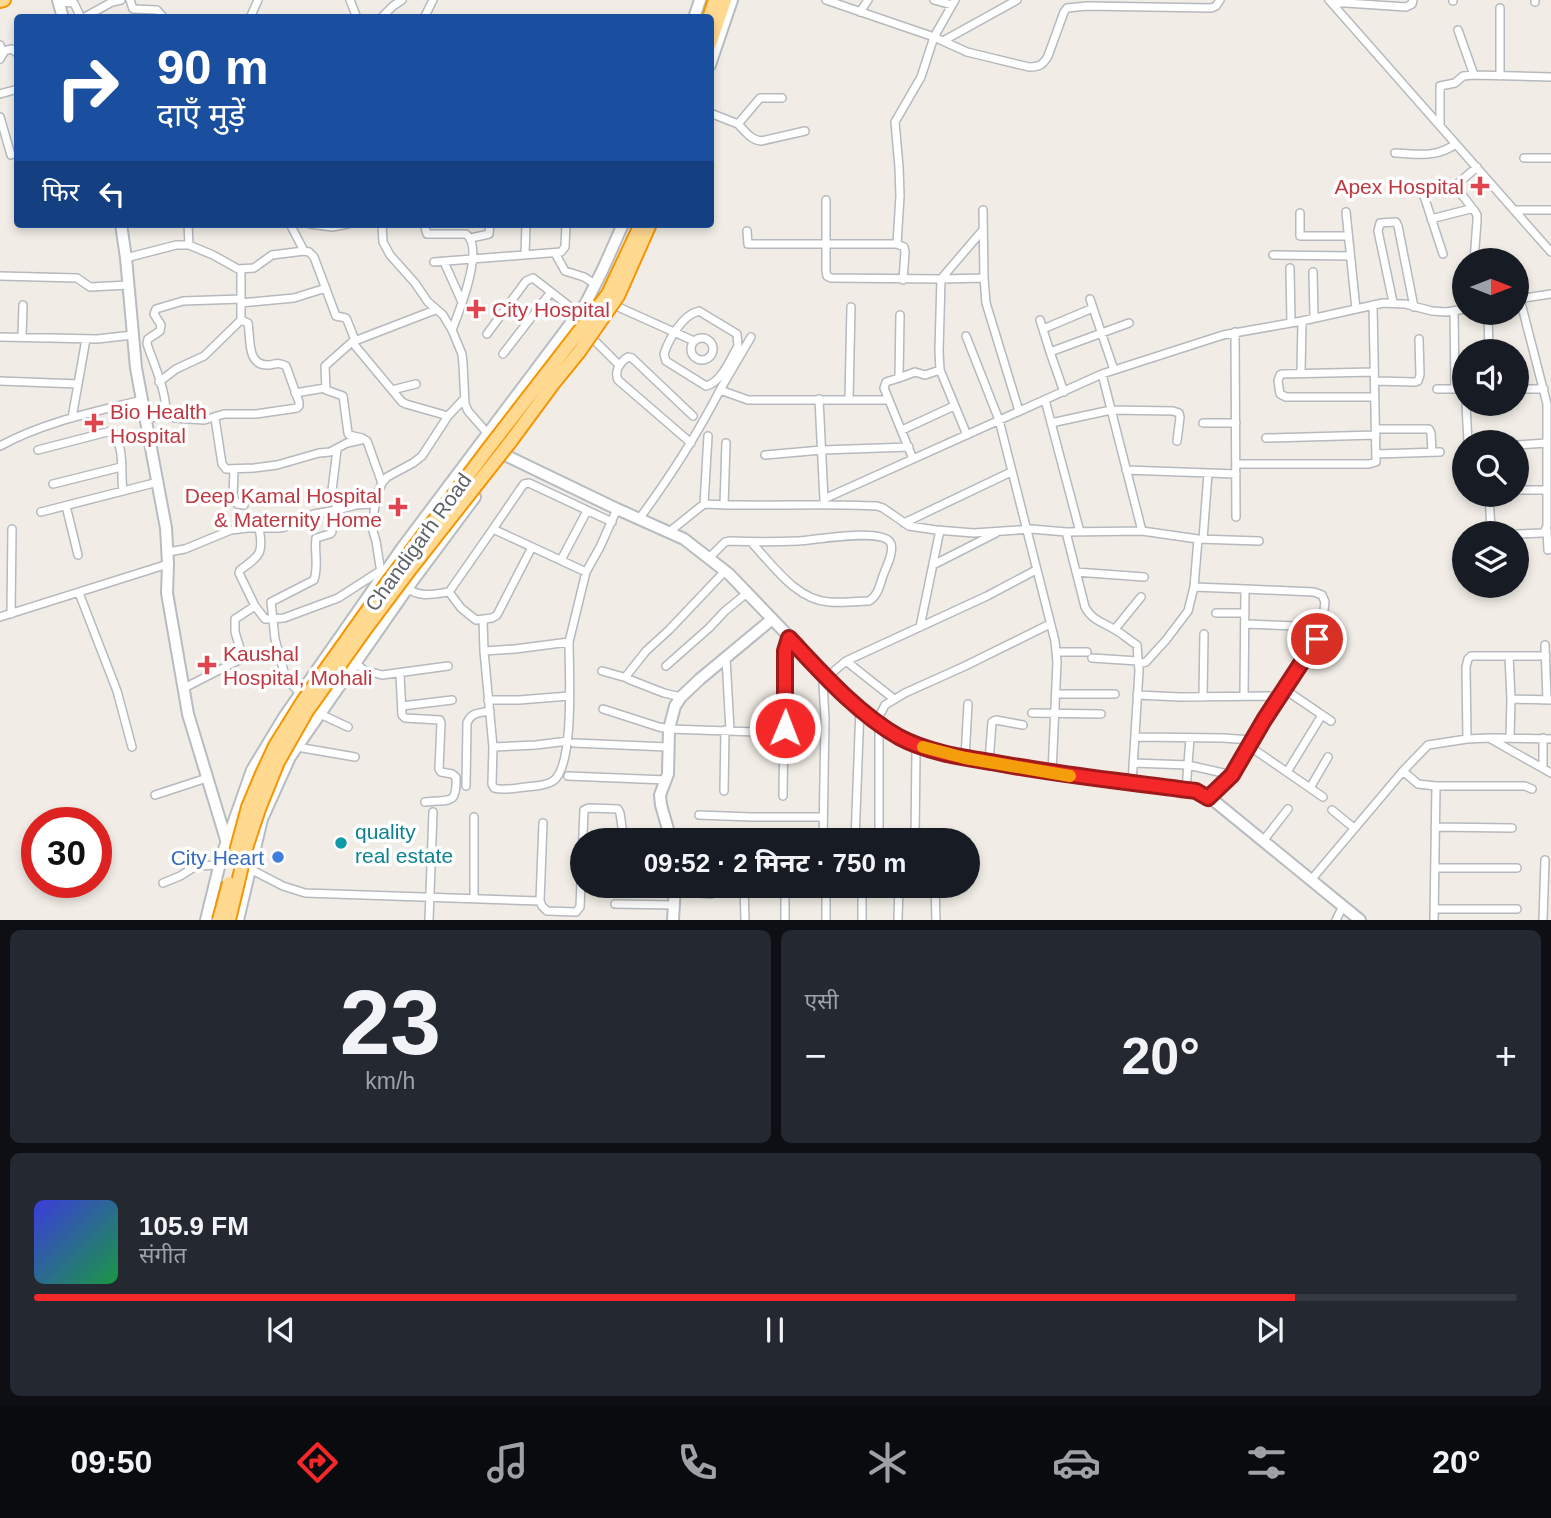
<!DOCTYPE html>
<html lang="hi">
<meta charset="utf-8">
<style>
body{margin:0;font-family:Helvetica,"Noto Sans Devanagari",sans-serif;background:#242831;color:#f1f3f6;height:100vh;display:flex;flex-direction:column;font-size:26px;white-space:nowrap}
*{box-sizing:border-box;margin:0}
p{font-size:23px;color:#9ea1a6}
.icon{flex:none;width:38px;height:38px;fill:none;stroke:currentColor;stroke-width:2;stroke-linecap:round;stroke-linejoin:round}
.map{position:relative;height:920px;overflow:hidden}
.drawer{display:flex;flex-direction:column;gap:10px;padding:10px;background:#0d0f14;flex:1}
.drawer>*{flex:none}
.top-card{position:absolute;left:14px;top:14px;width:700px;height:214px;border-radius:7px;box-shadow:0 4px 10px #0003;background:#1a4fa0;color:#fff;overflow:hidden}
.needle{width:46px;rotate:90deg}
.buttons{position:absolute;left:1452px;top:248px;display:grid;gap:14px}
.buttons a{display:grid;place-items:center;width:77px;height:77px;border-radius:50%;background:#171b24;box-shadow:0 4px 10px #0003;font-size:35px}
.speed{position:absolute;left:21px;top:807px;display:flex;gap:14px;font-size:35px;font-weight:700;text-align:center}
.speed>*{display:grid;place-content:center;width:91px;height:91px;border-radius:50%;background:#171b24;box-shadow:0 4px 10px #0003;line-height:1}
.speed .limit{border:10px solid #d22;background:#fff;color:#111}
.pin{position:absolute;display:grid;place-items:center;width:60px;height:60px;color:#fff;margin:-30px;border:4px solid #fff;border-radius:50%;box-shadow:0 2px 7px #0007}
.me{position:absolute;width:77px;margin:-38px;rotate:1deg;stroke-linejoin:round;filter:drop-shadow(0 0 5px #0008)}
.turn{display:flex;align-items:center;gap:24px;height:147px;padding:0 28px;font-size:32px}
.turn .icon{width:91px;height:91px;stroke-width:2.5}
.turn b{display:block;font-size:49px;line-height:60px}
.then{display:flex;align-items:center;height:66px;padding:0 28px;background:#0003;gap:14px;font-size:26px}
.big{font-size:52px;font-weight:700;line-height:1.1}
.drawer .widget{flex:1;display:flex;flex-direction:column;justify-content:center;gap:10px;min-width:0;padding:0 24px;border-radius:10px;background:#242831}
.drawer .dial{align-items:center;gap:0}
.dial b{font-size:91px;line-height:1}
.song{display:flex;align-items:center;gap:21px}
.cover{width:84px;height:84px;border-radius:10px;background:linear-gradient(135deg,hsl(240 70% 55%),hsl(140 70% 35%))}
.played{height:7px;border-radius:4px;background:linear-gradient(90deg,#f52829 85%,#363941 85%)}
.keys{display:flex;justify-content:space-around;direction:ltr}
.heat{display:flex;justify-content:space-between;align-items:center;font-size:38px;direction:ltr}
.drawer .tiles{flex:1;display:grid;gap:10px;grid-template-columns:1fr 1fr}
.widget:last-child{grid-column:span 2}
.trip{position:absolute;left:570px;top:828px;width:410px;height:70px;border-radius:35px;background:#171b24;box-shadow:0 4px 10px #0003;font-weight:700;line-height:70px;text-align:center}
.tab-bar{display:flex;height:112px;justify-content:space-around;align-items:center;background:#090b0e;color:#9ea1a6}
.tab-bar .icon{width:49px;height:49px}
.tab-bar .active{color:#f52829}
.tab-bar b{font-size:32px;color:#f1f3f6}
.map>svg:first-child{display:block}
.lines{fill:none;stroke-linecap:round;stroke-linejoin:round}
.street-casing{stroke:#b6b9bd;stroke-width:10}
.secondary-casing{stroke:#b7bcc1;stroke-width:14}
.highway-casing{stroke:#f79500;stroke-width:16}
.street{stroke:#fff;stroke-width:7}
.secondary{stroke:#fff;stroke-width:10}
.highway{stroke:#ffd98f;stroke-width:12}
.highway-bridge-casing{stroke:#f79500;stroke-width:16;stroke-linecap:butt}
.highway-bridge{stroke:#ffd98f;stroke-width:12}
.route-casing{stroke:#9f1a1b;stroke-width:18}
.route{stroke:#f52829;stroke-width:12}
.slow{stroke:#f59e0b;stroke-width:12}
.health-dot{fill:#e0444e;stroke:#fff;stroke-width:2.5}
.culture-dot{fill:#0f9aa8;stroke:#fff;stroke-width:2.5}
.shop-dot{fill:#3f7fe0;stroke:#fff;stroke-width:2.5}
.labels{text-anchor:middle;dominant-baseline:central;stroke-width:7;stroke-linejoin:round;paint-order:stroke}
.health-label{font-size:21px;fill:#be3a42;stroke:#fff;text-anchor:start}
.street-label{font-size:21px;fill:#5d6367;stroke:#fff}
.culture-label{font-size:21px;fill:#0d838f;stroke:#fff;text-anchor:start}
.shop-label{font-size:21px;fill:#366cbe;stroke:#fff;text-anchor:end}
</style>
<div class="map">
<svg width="1551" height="920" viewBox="0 0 1551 920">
<rect width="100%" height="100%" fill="#f1ede6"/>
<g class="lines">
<defs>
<path id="street" d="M130,0L133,9L157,10L164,18
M350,0L357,18
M826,0L934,37L967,52L1029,67C1039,67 1043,65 1048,56L1064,12L1067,8L1087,6L1211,8L1216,6L1220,0
M934,0L952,5
M1329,0L1551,252
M1453,1V0
M59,2L74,3L81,18
M1331,2L1406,7L1412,4L1413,0
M1535,2V0
M1500,8V76
M860,12L868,0
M83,18L112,2L121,0
M250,18L258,0
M381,18L393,6L402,0
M424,18L433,0
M943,41L1017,0
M0,45L3,54L0,59
M3,51L12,49L18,54
M1474,75L1551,77
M0,94L18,89
M710,113L738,124L760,98H782
M0,117L11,155
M738,124C745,131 751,140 761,141L805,131
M1440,125V86L1455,83L1463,76L1474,75L1458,30
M1395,153C1420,154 1435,158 1456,144
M1524,158H1551
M1455,186L1473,209
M826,200V271L827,276L831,278L941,279L982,231
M983,210L984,278L986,303L1019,411
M1514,210H1551
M1346,212L1356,309
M1300,213V236H1348
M1431,219L1470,209L1474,210L1477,215V221L1474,261
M188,224L189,245L213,255L238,269L254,268L272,255L304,251
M290,224L304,251L309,252L314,257L336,316L346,318L347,320L355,340
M310,224L332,227L348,224
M382,224L383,242L390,255L415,283L428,302L443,315L452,330L462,354L463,364L465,404L468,411L488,434
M424,224L427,234H466C485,248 459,312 452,330
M747,231L748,244H897L904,247L905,252L903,280
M471,238L489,234L490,224
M897,244L900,196L899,167L895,122L921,77L934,37L955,0
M555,253L565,271L584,277L595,284
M1443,254L1423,193L1427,190L1455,186L1477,167
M525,255L526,224
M1273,255L1350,256
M126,258L176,245H189
M434,262L561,252L565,247L566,224
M444,262L462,302
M1290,268L1291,323
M1313,272L1314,318
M0,276L77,278L90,287L129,285
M1090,299L1114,370
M1517,299L1551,294
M1393,302L1378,231L1380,223L1396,222L1398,226L1414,307
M241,303L294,298L326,288
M616,306L694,341
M699,311L737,334L738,346C730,359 722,382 706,386L666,361L664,354C669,339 682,315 699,311Z
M1454,311L1455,389
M1488,313L1489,352
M900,315L899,378L886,382L884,388L913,459
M1040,320L1050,352
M1043,329L1093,308
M1235,332L1236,517
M487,334L526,281L533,278L578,313
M966,336L999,420L1055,641L1057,662L1052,773
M0,337L97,339L133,335
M22,337L23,305
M691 349a11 11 0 1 1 22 0a11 11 0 1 1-22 0Z
M593,339L619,365
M352,342L392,390
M503,354L551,292
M1301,372L1302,321
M1374,372L1282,374L1280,375L1278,381L1280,394L1286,397H1375
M1102,374L1142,531
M899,378L915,372L925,375L940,370
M0,381L78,384L72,418
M1375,381L1415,382L1418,381L1420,375L1419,339
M159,382L176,369L204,356L241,320V270
M78,384L86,339
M416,384L392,390L402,402L406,404L448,416
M1437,389H1465
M1517,389H1544
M720,390L751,337
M1064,392L1050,352L1129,323
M295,393L325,388
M819,399L824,500
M849,399L851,307
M1045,400L1080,532
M1466,404L1468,443
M165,415L175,418L204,420L224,414H256L297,408L299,406V402L286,366C279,362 276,364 269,365C246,366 251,339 248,323L241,320
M215,418L222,464L226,469L254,468L277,465L319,453L330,452L347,443L361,440
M146,419L165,415C169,397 153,362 147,344L148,339L160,331L161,325L154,314L156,309L183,301L241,299
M1051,423L1111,410L1173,411L1179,413L1180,417L1177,441
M1203,423H1236
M1376,429H1429L1431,433L1432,452
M902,430L954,406
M967,435L940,370L939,351L941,279L984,278
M1266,438L1376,435
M691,443L618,380C614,371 620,362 628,357L632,358L693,416
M1517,445L1547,443
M0,446C44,422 94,412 142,400
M38,450L111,431C126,446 120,472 123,491
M337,450L332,490L337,510
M1376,454L1440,452
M765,455L822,450L909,447
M1236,464H1369L1376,462L1373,305
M234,469L233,496L237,504L244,505
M1126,470L1236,474
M382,483L367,441L362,438L349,435L348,433L343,396L326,390L325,366L352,342L435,310
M53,484L121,467
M1517,490H1547
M1489,495L1491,529L1495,534
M824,499L1102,374L1223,335L1302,321L1383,303L1405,304L1432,311L1446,312L1465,309
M704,504L708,436
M724,505L726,443
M66,506L78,555
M41,512L158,482
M639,519C670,477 696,437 720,390L748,400H888
M904,523L1011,472
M259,528C264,553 260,556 240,570L239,573L255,606L265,619L284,618L338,598L380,571
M1547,530L1548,550
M669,532L704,504C762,507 819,503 877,506L883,508L909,526L936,530L974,533L1031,529L1066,532L1142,531L1198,539L1259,541
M1066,532L1085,607C1092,621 1105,623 1117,631C1124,635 1130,641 1137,645L1139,671L1132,783
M1517,534L1542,533L1544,532L1547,526V404L1520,299
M1203,539L1208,473
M168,552L185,549L231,530L248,528H279L285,527L314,514L337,510L356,505L371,504L375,506
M709,558L725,542L729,541C752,542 776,542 799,541C815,540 880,528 890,542C895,549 887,566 884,573C880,583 879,595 869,601C856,601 842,603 829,602C796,600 772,564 751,542
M561,560L587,511
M933,565L996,533
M586,572L493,529L521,488L524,484L529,483L612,522
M1076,572L1144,577
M381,573L376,541L372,528L376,497L382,483L387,477L413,463L422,456L448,416L464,399
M1194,587L1245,589L1244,696
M407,588C420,598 434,594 449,592L493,529
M1245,589L1314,592L1322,595L1325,602L1322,627
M449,592L461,608L476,620L492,618L497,615L532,547
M79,593L117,691L132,747
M1216,613H1245
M11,614L12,529
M0,617L168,564
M483,620L484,651L515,649L569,642L586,572L600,547L617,509
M1245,624L1322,627L1317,639L1252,740
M920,627L940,530
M1115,629L1141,597
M1545,645L1547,700
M484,651L493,747L492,784L494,788C503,791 516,788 526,787C534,786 546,786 553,781C575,766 569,670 569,642
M1056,652H1087
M1509,656L1511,699L1510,738
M726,658L730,730
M1092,658L1138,661
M846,661L894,699
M355,663L364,670L382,675L448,666
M1138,664L1146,662L1166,640L1188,611L1194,587L1198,539
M666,666L709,628L725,611L747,593
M602,671L627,678
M400,674L402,715L405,718L440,720L441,723L439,769L441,772L452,774L456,777C457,806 450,799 425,802
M184,688L243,658L235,632V619L255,606
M1284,689L1331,721
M300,693L286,679L275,639L271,602L314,580C319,564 314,553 316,538L330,534L332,532L330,511
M1056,694H1115
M1137,695L1180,697L1270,696L1277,700
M681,697L664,693L628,679L627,675L646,651L669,630L725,571
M1203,697L1204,634
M1511,699L1550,700
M488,700H519L569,696
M402,706L452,700
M603,709L659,727L669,729L785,733
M1032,713L1101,714
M320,714L348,727
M877,721L885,705L905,693L965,666L1050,624
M1135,737L1223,738L1252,740L1232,775L1208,798
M1492,738L1551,739
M1467,739L1466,667L1468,659L1471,656H1546
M574,743L668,747
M1249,746L1323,797
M297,747L355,757
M493,747L536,745L568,741
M965,758L968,704
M989,762L992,722L996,720L1023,725
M1133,763L1188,765L1232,775
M1543,768V738
M1287,772L1322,715
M568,776L666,780
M466,786L467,723C471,712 480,713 490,711
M1436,786H1525L1532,789
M1310,788L1328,757
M1186,790L1190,738
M724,791L725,730
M155,795L207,778
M783,796L785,651L789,638
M1332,810L1354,828
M699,815L751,817H823
M1435,827L1512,828
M823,840L825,719L823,684L827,677L846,661L987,596L1036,570
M855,840L860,708
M879,840V732L881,724
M915,840L916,752L920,747
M1263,841L1288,809
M1436,868H1517
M250,869L283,886L305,893L540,901L542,906L547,911L576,912L580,907L584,810L589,808L618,809L620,813L623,834
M1311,880L1403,771
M163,883L180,876L196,866L219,865
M744,886L745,920
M785,886V920
M826,886V920
M862,886V920
M935,886L936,920
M935,886L964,887
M675,891L711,894
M474,898V817
M540,901L543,823
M615,904L674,905
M1434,909H1517
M429,920L433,812
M898,920L899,886
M1336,920L1343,906
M1434,920L1436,786L1418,784L1403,771L1428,745L1467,739L1489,738L1551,773
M1543,920L1545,860"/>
<path id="secondary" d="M58,0L63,18
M694,18L700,0
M710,65L732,0
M121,224L126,258L136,368L166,528L168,564L167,593L188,714L227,843
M488,434L505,455L617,509L684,539L729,574L850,700L898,736L920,747L989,762L1044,772L1196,791L1213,800L1360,920
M671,840L661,805L660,795L668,774L669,729L675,706L681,697L700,679L771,620
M206,920L222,855L252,770L284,717L402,548L586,303L603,269L623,224
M238,920L262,819L290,757L414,579L475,497
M673,920L675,886"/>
<path id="highway" d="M0,1L4,0
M709,18L715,0
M710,44L725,0"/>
</defs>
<!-- street casing -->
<use href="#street" class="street-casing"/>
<!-- secondary casing -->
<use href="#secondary" class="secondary-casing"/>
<!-- highway casing -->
<use href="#highway" class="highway-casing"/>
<!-- street -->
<use href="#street" class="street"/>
<!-- secondary -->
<use href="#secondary" class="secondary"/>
<!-- highway -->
<use href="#highway" class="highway"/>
<defs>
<path id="highway-bridge" d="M235,855L248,807L261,776L275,746L303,701L390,579L491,445L608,294L641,224
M219,920L229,883
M229,920L247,845L259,809L278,762L307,711L364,631L412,567L511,441L553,384L579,352L618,296L650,224"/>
</defs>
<!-- highway-bridge casing -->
<use href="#highway-bridge" class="highway-bridge-casing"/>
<!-- highway-bridge -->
<use href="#highway-bridge" class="highway-bridge"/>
</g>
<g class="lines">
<defs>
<path id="route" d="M785,728V651L789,638C822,673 857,713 899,737C927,752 960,757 991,762C1059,775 1128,782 1196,791L1208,798L1232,775L1264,720L1317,639"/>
</defs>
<!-- route casing -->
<use href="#route" class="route-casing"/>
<!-- route -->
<use href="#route" class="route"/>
<!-- slow -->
<path class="slow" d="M923,747L965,758L1070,776"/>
</g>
<!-- markers -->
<g class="health-dot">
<path d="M1476.5 175.5h7v7h7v7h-7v7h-7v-7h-7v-7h7z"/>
<path d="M472.5 298.5h7v7h7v7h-7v7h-7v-7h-7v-7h7z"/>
<path d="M90.5 412.5h7v7h7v7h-7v7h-7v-7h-7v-7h7z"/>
<path d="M394.5 496.5h7v7h7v7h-7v7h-7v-7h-7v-7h7z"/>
<path d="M203.5 654.5h7v7h7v7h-7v7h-7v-7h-7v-7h7z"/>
</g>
<circle class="culture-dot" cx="341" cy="843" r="7"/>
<circle class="shop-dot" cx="278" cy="857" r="7"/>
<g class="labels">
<!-- health labels -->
<g class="health-label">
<text x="1464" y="186" text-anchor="end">Apex Hospital</text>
<text x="492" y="309">City Hospital</text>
<text x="110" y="411">Bio Health<tspan x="110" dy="24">Hospital</tspan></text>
<text x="382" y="495" text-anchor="end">Deep Kamal Hospital<tspan x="382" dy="24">&amp; Maternity Home</tspan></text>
<text x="223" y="653">Kaushal<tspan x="223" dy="24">Hospital, Mohali</tspan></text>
</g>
<!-- street labels -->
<g class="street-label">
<text transform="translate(418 542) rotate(-54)">Chandigarh Road</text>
</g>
<!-- culture labels -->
<g class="culture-label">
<text x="355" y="831">quality<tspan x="355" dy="24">real estate</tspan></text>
</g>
<!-- shop labels -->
<g class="shop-label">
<text x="264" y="857">City Heart</text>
</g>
</g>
</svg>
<div class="buttons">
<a><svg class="needle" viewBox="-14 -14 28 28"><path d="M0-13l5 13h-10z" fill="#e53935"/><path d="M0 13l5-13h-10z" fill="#9ea1a6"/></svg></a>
<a><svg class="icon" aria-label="sound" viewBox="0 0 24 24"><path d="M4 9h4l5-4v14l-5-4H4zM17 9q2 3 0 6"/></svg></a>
<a><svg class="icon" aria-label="search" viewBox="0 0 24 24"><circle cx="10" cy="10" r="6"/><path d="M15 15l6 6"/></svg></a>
<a><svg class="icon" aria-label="layers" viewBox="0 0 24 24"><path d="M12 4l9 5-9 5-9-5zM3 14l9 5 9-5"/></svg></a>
</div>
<div class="speed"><div class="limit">30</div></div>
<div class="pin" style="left:1317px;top:639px;background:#d93025"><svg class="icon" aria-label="arrive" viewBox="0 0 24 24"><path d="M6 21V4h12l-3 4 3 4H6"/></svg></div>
<svg class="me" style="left:785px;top:728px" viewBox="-20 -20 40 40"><circle r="17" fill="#f52829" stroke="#fff" stroke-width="3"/><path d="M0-11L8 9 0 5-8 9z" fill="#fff"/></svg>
<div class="trip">09:52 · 2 मिनट · 750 m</div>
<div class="top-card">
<div class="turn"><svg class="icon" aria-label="right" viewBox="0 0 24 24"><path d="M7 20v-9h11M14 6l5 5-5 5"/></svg><div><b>90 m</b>दाएँ मुड़ें</div></div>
<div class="then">फिर<svg class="icon" aria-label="left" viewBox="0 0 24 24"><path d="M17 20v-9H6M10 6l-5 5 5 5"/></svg></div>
</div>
</div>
<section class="drawer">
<div class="tiles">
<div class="widget dial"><b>23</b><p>km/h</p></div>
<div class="widget"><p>एसी</p>
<div class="heat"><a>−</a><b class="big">20°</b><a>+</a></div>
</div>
<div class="widget">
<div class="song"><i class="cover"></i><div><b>105.9 FM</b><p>संगीत</p></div></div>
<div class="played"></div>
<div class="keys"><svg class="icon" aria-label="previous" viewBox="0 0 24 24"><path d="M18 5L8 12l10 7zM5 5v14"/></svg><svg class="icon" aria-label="pause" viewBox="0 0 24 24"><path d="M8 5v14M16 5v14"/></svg><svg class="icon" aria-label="next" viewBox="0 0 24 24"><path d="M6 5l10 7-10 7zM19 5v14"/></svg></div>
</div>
</div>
</section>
<nav class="tab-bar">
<b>09:50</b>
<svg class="icon active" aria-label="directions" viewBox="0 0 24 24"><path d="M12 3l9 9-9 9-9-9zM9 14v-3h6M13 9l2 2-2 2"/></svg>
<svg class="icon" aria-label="music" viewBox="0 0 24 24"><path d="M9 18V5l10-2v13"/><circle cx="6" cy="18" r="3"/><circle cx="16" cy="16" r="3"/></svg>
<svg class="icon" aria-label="phone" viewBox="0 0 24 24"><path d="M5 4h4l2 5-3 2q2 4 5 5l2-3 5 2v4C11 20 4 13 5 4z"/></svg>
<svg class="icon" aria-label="climate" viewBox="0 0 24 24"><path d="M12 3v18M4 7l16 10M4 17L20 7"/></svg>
<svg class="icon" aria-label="car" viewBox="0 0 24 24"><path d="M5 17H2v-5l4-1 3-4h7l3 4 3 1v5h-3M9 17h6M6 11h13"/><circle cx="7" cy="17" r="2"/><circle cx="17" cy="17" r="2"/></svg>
<svg class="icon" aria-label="filters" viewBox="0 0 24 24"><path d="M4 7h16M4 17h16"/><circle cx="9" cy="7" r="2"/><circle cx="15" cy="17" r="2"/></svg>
<b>20°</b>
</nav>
